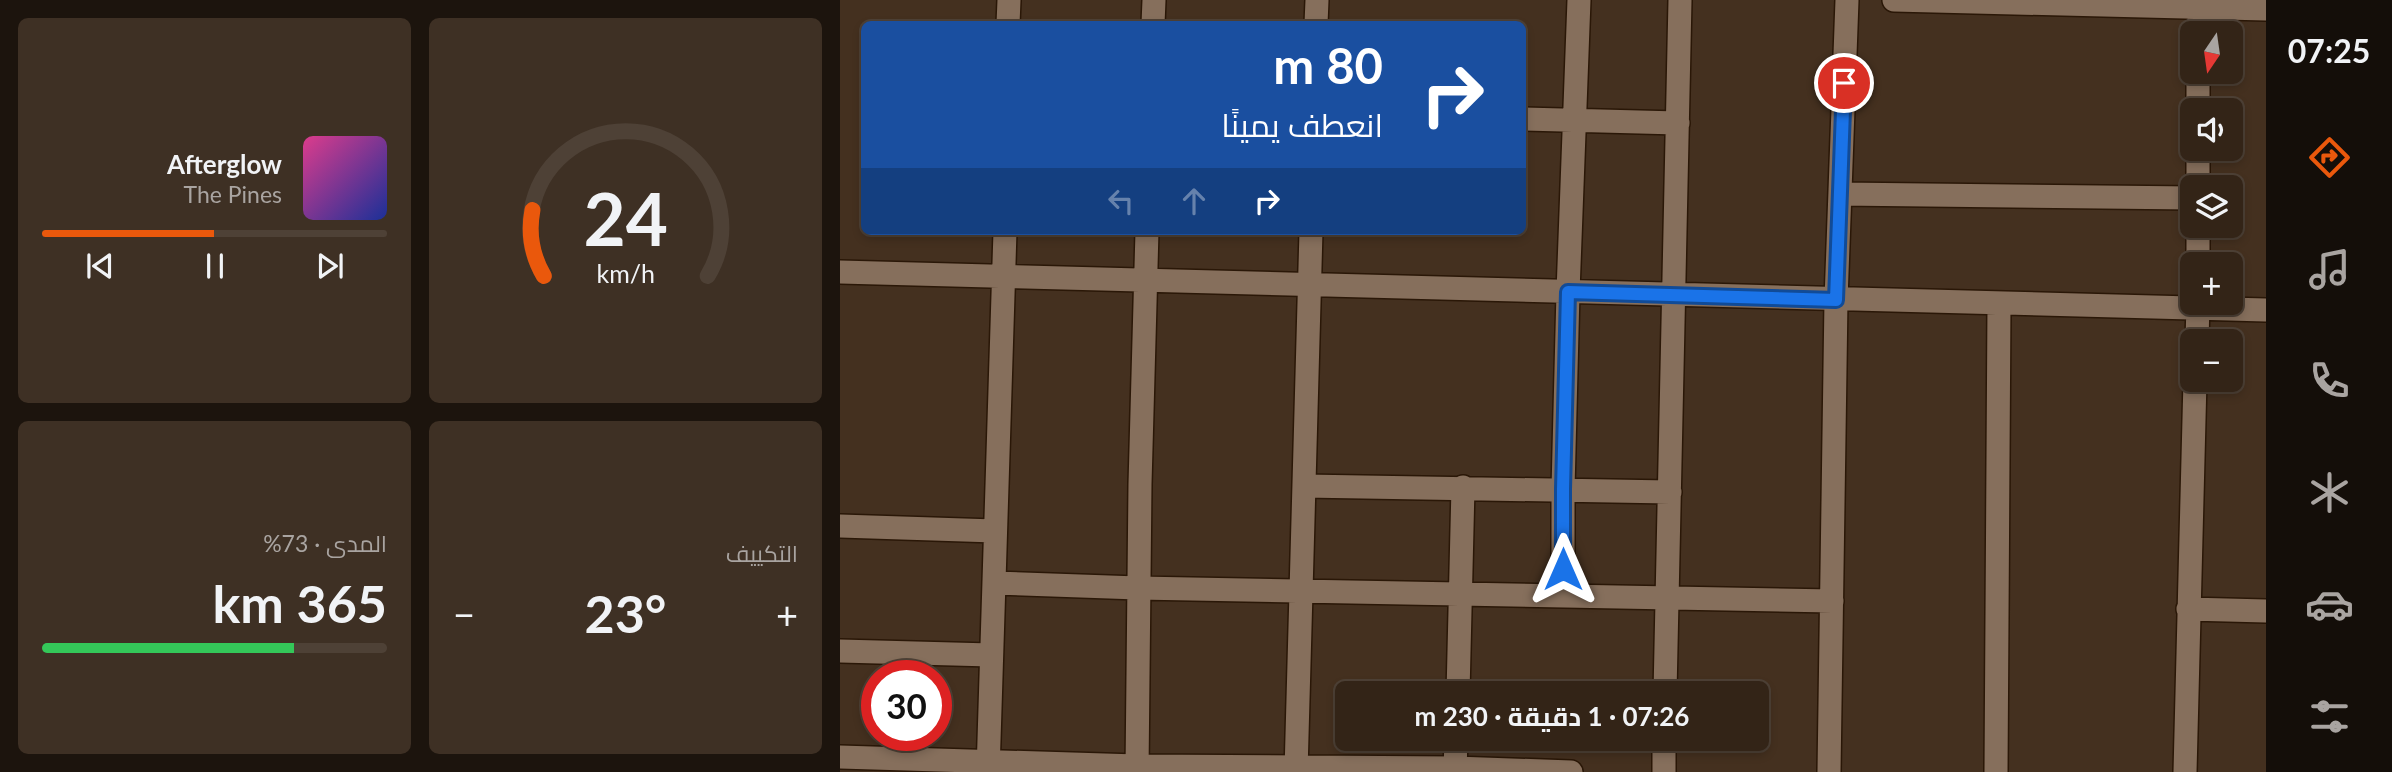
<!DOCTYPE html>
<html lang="ar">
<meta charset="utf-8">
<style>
body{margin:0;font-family:Lato,Cairo,sans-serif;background:#3e3024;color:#f1f3f6;direction:rtl;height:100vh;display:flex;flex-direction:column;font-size:26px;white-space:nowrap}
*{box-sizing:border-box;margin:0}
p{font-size:23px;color:#a9a4a1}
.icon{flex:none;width:38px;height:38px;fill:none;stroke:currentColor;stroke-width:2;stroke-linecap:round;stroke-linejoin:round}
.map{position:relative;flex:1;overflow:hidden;direction:ltr}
.side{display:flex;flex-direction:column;gap:18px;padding:18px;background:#1c140d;width:840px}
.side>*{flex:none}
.guide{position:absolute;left:21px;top:21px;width:665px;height:214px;border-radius:10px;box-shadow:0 4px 10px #0003,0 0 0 2px #4e4136;direction:rtl;background:#1a4fa0;color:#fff;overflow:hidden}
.needle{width:46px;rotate:193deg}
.fabs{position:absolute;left:1340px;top:21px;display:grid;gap:14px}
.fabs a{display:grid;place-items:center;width:63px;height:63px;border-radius:10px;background:#332417;box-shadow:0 4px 10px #0003,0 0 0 2px #4e4136;font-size:35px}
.speed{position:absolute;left:21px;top:660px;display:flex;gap:14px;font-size:35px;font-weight:700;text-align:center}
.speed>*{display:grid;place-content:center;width:91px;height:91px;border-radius:50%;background:#332417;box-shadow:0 4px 10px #0003,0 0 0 2px #4e4136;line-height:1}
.speed .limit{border:10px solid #d22;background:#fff;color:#111}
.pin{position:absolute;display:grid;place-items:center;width:60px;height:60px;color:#fff;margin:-30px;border:4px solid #fff;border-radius:50%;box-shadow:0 2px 7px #0007}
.me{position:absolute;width:77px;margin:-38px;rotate:0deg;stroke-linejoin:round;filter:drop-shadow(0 0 5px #0008)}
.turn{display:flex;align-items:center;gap:24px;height:147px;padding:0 28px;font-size:32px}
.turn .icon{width:91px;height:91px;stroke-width:2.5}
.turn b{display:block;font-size:49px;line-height:60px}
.lanes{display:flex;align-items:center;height:66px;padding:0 28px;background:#0003;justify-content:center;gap:35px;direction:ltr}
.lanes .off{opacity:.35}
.big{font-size:52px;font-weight:700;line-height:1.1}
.side .widget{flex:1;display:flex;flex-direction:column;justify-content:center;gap:10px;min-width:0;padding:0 24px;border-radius:10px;background:#3e3024}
.side .dial{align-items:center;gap:0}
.dial svg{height:182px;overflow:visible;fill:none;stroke:#4e4136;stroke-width:7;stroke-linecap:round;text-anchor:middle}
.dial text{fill:#f1f3f6;stroke:none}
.song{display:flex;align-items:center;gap:21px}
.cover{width:84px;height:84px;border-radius:10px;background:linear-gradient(135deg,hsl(330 70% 55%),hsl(230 70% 35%))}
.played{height:7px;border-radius:4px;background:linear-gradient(90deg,#ea580c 50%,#4e4136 50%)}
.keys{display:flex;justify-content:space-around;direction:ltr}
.heat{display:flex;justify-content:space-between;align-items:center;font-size:38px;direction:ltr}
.charge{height:10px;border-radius:5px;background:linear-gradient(90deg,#34c759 73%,#4e4136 0)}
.side .tiles{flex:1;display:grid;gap:18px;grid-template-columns:repeat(2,1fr)}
.trip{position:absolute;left:495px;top:681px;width:434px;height:70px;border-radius:10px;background:#332417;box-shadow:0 4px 10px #0003,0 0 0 2px #4e4136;font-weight:700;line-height:70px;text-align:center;direction:rtl}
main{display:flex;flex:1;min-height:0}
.menu{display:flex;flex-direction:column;width:126px;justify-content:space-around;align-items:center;background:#140e09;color:#a9a4a1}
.menu .icon{width:49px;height:49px}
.menu .current{color:#ea580c}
.menu b{font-size:32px;color:#f1f3f6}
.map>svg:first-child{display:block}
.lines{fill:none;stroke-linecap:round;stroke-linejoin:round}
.street-casing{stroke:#2a1707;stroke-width:26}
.street{stroke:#866f5c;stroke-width:23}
.route-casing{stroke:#114b97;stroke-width:18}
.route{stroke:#1a73e8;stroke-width:12}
</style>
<main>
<nav class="menu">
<b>07:25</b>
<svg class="icon current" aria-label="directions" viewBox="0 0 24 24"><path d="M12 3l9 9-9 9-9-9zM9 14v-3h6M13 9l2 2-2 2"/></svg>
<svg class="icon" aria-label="music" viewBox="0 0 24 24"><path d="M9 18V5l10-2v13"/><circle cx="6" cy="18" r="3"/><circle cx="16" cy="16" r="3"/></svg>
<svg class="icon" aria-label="phone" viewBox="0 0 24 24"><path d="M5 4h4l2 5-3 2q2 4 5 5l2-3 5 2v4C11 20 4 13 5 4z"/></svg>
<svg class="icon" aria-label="climate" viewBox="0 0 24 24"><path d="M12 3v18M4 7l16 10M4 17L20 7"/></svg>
<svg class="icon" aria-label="car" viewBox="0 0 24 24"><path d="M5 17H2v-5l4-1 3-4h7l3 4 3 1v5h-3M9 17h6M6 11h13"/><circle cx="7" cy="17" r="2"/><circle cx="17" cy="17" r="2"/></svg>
<svg class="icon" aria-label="filters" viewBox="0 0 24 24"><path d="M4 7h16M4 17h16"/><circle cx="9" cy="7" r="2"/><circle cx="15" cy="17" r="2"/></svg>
</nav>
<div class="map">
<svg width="1426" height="772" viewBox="0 0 1426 772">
<rect width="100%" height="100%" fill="#44301f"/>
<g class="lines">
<defs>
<path id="street" d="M1054,0L1426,9
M168,24L169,0
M313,24L314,0
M476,24L477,0
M1359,33V8
M1358,110V72
M682,119L838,123
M1358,187V149
M1000,194L1353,198
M1358,264V226
M0,272L1426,310
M1357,341L1358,303
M464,486L830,492
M0,526L155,531
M154,583L298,588L992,601
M723,596V489L728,292L739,0
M1348,609L1426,611
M0,651L151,655
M618,693L623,487
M825,693L840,0
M0,757L297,766L615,768L731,772
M148,772L165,231
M297,772L300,484L307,231
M456,772L471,231
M615,772L616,738
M824,772V738
M989,772L996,300L1007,0
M1156,772L1159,304
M1345,772L1355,380"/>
</defs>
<!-- street casing -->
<use href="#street" class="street-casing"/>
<!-- street -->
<use href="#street" class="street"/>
</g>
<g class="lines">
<defs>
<path id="route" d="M723,569V489L728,292L996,300L1004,83"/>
</defs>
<!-- route casing -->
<use href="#route" class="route-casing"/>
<!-- route -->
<use href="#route" class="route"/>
</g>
</svg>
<div class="fabs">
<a><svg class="needle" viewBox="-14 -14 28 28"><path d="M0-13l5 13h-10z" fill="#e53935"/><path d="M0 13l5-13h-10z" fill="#a9a4a1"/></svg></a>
<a><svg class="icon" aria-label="sound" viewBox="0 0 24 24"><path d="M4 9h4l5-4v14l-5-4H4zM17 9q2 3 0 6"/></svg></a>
<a><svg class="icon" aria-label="layers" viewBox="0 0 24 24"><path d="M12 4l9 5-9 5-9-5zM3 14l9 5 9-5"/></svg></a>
<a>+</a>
<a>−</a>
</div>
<div class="speed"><div class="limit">30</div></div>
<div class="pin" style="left:1004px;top:83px;background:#d93025"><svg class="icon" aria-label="arrive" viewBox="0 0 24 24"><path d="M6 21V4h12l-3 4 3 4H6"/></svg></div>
<svg class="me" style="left:723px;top:569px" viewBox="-20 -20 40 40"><path d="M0-17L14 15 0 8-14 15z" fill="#1a73e8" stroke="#fff" stroke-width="4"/></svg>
<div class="trip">07:26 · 1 دقيقة · 230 m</div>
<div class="guide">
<div class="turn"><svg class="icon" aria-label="right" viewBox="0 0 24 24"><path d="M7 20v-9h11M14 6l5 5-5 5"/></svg><div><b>80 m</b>انعطف يمينًا</div></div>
<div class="lanes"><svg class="icon off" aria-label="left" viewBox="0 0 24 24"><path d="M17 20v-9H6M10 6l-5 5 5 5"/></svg><svg class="icon off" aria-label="ahead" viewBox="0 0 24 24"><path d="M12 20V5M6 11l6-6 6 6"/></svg><svg class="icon" aria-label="right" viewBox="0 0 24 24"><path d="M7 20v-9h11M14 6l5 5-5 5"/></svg></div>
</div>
</div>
<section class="side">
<div class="tiles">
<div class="widget dial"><svg viewBox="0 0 100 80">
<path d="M14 69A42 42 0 1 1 86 69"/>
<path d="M14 69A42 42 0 0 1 9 40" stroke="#ea580c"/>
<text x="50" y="56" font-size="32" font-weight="700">24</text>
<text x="50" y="72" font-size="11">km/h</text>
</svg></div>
<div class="widget">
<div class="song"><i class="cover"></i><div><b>Afterglow</b><p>The Pines</p></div></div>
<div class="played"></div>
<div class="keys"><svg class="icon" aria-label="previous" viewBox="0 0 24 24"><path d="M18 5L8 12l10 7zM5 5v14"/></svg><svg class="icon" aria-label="pause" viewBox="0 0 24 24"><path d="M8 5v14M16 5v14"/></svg><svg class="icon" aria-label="next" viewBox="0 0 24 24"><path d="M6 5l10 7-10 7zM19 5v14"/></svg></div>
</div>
<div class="widget"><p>التكييف</p>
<div class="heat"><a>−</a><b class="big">23°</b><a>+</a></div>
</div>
<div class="widget"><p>المدى · 73%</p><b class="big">365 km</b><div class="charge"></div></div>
</div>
</section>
</main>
